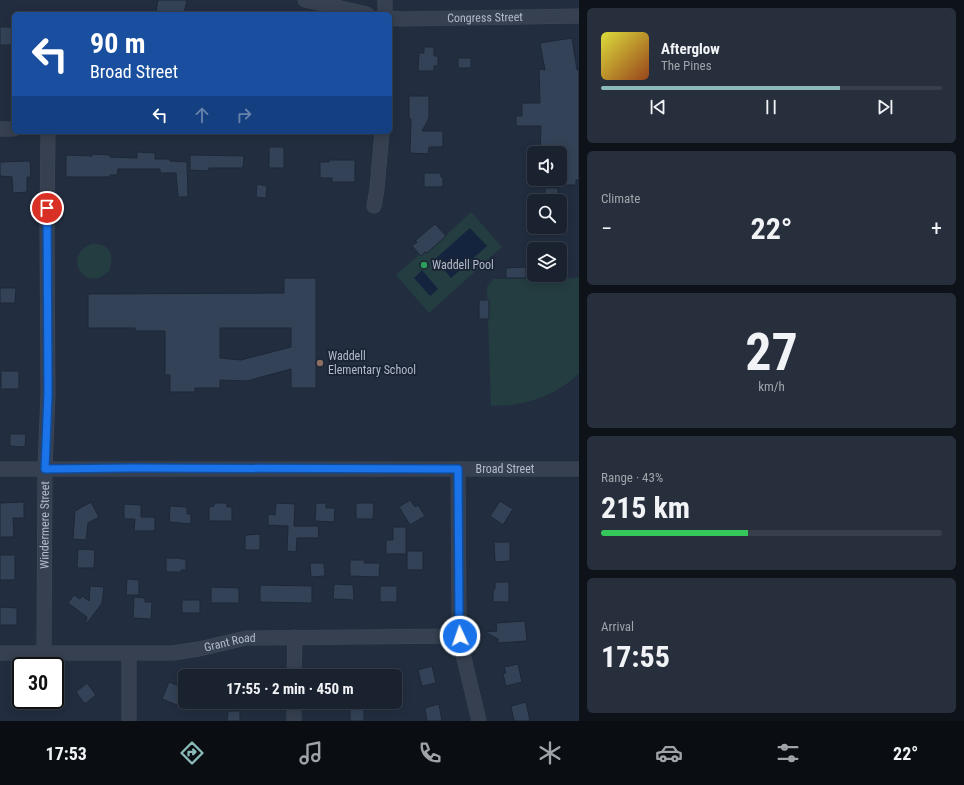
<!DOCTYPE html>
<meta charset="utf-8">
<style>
body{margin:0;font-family:"Roboto Condensed",sans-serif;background:#272f3c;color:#f1f3f6;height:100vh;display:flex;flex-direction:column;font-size:15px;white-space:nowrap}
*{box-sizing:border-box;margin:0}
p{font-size:13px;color:#9fa4ab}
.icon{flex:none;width:22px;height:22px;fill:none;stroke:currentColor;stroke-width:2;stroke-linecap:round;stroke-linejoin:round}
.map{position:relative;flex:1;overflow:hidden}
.sheet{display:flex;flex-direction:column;gap:8px;padding:8px;background:#0e131a;width:385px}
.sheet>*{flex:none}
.guide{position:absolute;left:12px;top:12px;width:380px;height:122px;border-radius:6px;box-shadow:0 2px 10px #0003,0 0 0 1px #383f4c;background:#1a4fa0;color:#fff;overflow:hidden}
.tools{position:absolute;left:527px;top:146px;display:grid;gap:8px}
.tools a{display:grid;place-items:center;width:40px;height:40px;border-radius:6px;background:#1a2230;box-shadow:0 2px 10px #0003,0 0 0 1px #383f4c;font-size:20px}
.speed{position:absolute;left:12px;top:657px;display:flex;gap:8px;font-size:20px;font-weight:700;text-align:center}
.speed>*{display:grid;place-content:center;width:52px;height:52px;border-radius:50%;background:#1a2230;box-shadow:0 2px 10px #0003,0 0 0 1px #383f4c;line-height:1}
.speed .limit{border:2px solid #111;border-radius:6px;background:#fff;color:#111}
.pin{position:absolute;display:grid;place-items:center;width:34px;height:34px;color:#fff;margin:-17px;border:2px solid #fff;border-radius:50%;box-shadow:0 1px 4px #0007}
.me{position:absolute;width:44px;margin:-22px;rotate:357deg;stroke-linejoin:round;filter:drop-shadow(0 0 3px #0008)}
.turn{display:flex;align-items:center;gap:14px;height:84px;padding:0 12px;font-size:18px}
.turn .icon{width:52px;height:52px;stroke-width:2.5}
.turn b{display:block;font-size:28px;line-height:34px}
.lanes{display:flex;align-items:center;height:38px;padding:0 12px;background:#0003;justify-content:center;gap:20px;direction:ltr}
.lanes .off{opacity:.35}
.big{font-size:30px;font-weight:700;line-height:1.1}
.sheet .card{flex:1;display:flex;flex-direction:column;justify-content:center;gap:6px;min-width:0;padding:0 14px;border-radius:6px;background:#272f3c}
.sheet .dial{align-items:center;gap:0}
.dial b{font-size:52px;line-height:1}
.song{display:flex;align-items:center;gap:12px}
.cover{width:48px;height:48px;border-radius:6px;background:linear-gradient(135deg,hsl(60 70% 55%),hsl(20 70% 35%))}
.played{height:4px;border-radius:2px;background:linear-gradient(90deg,#8bbbb9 70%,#383f4c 70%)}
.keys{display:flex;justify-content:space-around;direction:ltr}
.heat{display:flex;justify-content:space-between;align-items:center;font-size:22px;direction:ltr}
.charge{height:6px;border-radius:3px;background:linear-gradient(90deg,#34c759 43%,#383f4c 0)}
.trip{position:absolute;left:178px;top:669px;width:224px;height:40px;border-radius:6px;background:#1a2230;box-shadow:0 2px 10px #0003,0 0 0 1px #383f4c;font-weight:700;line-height:40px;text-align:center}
.tab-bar{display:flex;height:64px;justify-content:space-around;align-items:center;background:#0a0e13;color:#9fa4ab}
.tab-bar .icon{width:28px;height:28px}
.tab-bar .active{color:#8bbbb9}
.tab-bar b{font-size:18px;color:#f1f3f6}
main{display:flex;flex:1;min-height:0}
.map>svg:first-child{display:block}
.green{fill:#243d41}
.water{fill:#14243f}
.building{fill:#344257;stroke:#1d2737;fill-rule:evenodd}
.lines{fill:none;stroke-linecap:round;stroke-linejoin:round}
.minor-casing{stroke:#3f4959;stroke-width:15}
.minor{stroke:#364050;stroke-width:14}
.route-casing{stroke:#114b97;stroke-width:10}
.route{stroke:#1a73e8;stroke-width:7}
.leisure-dot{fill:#2e9e5b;stroke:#1b2535;stroke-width:1.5}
.education-dot{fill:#8d6e63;stroke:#1b2535;stroke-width:1.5}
.labels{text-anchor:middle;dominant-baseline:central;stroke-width:4;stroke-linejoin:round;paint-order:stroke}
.street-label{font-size:12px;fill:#b2bbcb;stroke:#1b2535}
.poi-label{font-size:12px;fill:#b2bbcb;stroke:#1b2535;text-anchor:start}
</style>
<main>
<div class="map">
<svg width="579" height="721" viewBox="0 0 579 721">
<rect width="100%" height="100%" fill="#222e40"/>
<!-- green -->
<path class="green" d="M471,212L502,247L429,313L396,275L420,254L421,255L425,252L427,253Z
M91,244C110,243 115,254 109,271C106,273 104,275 101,277C80,286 65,255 91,244Z
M579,278V373C565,388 542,399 522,403C512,406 501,405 491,406L487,287L493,279Z"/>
<!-- water -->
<path class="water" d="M470,228L487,246L451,278L435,259Z
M422,270L438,289L430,296L414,278Z"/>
<!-- building -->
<path class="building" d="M158,0H187L184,14H173L156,11Z
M0,27H12V45H0Z
M572,38L577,70H579V180H576V185H562L560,153H540L541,126H516V116H522V103H540L539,69L545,70L540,43Z
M424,47H434V56H438V66H434V71H418L419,53H424Z
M458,58H471V68H458Z
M409,96H429V118L422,131H443V147H429L428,154L410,153L411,119H409Z
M269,147H284V168H269Z
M137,152L155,153V159H170V161L187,162L188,197H178L176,173H160V169H118L117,175H110V177H66V155L92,156V154L110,155V157L137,158Z
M190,155L244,156L243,168H209V171L190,170Z
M330,160H355V182H332V178H320V162H329Z
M30,161L31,177H27V192L13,193L12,177L0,176V162Z
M424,173H441V177H443V187H424Z
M257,184L267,186L266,198L256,197Z
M545,188H558V199H545Z
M435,224L446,236L427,253L425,252L421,256L412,246L417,242L415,241Z
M526,267V278H506V268Z
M284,278H316V388H291V369L247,381L220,380V388H195V392H170V375H165V331H135V328H88V294L284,293ZM220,328H291V347L241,360L220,358Z
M0,288H16L15,303H0Z
M479,300H489V319H479Z
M1,371H19V389H1Z
M10,434H26L25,447L10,446Z
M410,500L415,507L418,505L425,516L410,525L399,507Z
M500,501L513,509L503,525L490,516Z
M24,502V518H13L14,537H0V503Z
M91,502L99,517L88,523L86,540L73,539L75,511Z
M214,503H227V507H232V521H209V507L214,506Z
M276,503L295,504L294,526H318L319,538H297L296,552L287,551L288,526L268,525V514L275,515Z
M316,503H326V508H335L334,522L315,521Z
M356,503H374L373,519H356Z
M124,504L141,505V517H155V531H134L135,519H124Z
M170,506L187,507V514H191V524L169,522Z
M393,527H406V554H386V540H393Z
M260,534V550H245V535Z
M494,542H510V561L495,562Z
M78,549L95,550L94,568H77Z
M407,551H423V570H407Z
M0,555H15V580H0Z
M166,558H180L181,559H186V570H181V572H166Z
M350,560H365L364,563H380L379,577L350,576Z
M310,563H324L325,576L311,577Z
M127,579L139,580V595H126Z
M495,582H509V602H493V590L495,589Z
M334,584L353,585L354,600L333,599Z
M260,585L312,586V603L260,602Z
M90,586L104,587L102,603L85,626L87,617L68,603L74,595L80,599L82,596L89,601Z
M380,586H397V602H380Z
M211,587L239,588V603H211Z
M134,597L145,598V602H152L151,619L133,618Z
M182,600H200V613H182Z
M0,607L17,608V625H0Z
M525,621L527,641L498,643V639L485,632L497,631L496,623Z
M518,664L522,682L506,686L503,674L506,673L504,667Z
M432,666L436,683L422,686L418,670Z
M169,682L184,688L177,705L162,699Z
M87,683L96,695L85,704L76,692Z
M526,702L530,721H514L511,706Z
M439,704L442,721H427L425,708Z
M364,708V721H350V709Z
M228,711H240V721H227Z"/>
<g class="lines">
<defs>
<g id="minor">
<path d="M305,0L367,14"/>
<path d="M385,14V0"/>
<path id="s1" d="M390,18L401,19L579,16"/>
<path d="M0,129H14"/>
<path d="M374,206L377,189L382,132"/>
<path id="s2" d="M0,469H579"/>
<path d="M458,469L459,617L460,636L463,654L479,721"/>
<path id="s3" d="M0,653H173L199,649L246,638L460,636"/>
<path id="s4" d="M44,653L45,469L48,394L47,223L48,132"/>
<path d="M129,654V721"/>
<path d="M294,676L295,637"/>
<path d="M294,721V702"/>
</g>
</defs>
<!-- minor casing -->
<use href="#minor" class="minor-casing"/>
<!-- minor -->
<use href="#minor" class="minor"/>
</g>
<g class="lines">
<defs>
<path id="route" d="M47,208L48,394L45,469L133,468L458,469L459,617L460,636"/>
</defs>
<!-- route casing -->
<use href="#route" class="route-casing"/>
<!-- route -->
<use href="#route" class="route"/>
</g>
<!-- markers -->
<circle class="leisure-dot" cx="424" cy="265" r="4"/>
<circle class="education-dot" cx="320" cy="363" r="4"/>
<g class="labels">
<!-- street labels -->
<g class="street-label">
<text stroke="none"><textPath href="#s1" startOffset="95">Congress Street</textPath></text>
<text stroke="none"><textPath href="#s2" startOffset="505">Broad Street</textPath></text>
<text stroke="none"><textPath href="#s4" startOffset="128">Windermere Street</textPath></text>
<text stroke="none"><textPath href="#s3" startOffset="231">Grant Road</textPath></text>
</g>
<!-- poi labels -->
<g class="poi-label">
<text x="432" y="265">Waddell Pool</text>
<text x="328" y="356">Waddell<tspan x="328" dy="14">Elementary School</tspan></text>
</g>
</g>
</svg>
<div class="tools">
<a><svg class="icon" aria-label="sound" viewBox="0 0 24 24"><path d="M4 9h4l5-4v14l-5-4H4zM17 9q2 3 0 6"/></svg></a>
<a><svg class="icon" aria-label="search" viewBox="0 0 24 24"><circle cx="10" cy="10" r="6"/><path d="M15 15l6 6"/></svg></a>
<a><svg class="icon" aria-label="layers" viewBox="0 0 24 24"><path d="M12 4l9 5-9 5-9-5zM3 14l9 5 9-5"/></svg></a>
</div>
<div class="speed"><div class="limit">30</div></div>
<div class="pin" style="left:47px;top:208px;background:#d93025"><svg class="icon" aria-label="arrive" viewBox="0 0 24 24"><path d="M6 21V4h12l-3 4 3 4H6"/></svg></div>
<svg class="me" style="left:460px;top:636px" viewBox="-20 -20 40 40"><circle r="17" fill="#1a73e8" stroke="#fff" stroke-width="3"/><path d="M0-11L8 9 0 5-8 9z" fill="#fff"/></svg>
<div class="trip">17:55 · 2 min · 450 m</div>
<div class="guide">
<div class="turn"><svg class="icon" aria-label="left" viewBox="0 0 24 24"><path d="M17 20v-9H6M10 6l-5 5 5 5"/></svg><div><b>90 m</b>Broad Street</div></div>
<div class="lanes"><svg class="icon" aria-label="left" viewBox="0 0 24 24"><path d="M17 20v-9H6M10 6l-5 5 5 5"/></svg><svg class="icon off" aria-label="ahead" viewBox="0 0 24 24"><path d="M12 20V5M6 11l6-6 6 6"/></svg><svg class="icon off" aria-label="right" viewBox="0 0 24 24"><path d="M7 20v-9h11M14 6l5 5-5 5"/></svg></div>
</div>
</div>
<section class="sheet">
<div class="card">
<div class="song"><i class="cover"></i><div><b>Afterglow</b><p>The Pines</p></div></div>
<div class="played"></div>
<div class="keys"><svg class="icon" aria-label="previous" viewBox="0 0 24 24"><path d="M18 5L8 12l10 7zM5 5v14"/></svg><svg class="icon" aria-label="pause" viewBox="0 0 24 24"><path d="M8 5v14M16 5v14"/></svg><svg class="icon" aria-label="next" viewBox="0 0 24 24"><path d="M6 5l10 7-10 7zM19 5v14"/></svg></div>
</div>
<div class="card"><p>Climate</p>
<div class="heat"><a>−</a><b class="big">22°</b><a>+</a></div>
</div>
<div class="card dial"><b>27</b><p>km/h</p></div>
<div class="card"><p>Range · 43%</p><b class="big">215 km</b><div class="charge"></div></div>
<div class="card"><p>Arrival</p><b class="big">17:55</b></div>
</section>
</main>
<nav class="tab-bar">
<b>17:53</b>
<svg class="icon active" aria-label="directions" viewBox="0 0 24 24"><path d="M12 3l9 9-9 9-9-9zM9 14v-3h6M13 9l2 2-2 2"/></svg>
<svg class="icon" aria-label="music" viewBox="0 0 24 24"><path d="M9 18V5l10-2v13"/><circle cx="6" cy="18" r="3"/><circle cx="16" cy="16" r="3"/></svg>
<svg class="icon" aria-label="phone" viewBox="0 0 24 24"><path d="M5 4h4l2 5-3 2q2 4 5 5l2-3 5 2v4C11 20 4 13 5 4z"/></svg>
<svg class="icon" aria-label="climate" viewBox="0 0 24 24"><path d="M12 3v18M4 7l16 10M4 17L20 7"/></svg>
<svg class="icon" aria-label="car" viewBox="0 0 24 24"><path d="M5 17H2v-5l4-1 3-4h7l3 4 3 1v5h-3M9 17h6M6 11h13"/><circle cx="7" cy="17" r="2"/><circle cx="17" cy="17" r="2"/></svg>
<svg class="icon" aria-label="filters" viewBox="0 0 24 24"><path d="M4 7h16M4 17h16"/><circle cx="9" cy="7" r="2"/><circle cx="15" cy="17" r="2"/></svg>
<b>22°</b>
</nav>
